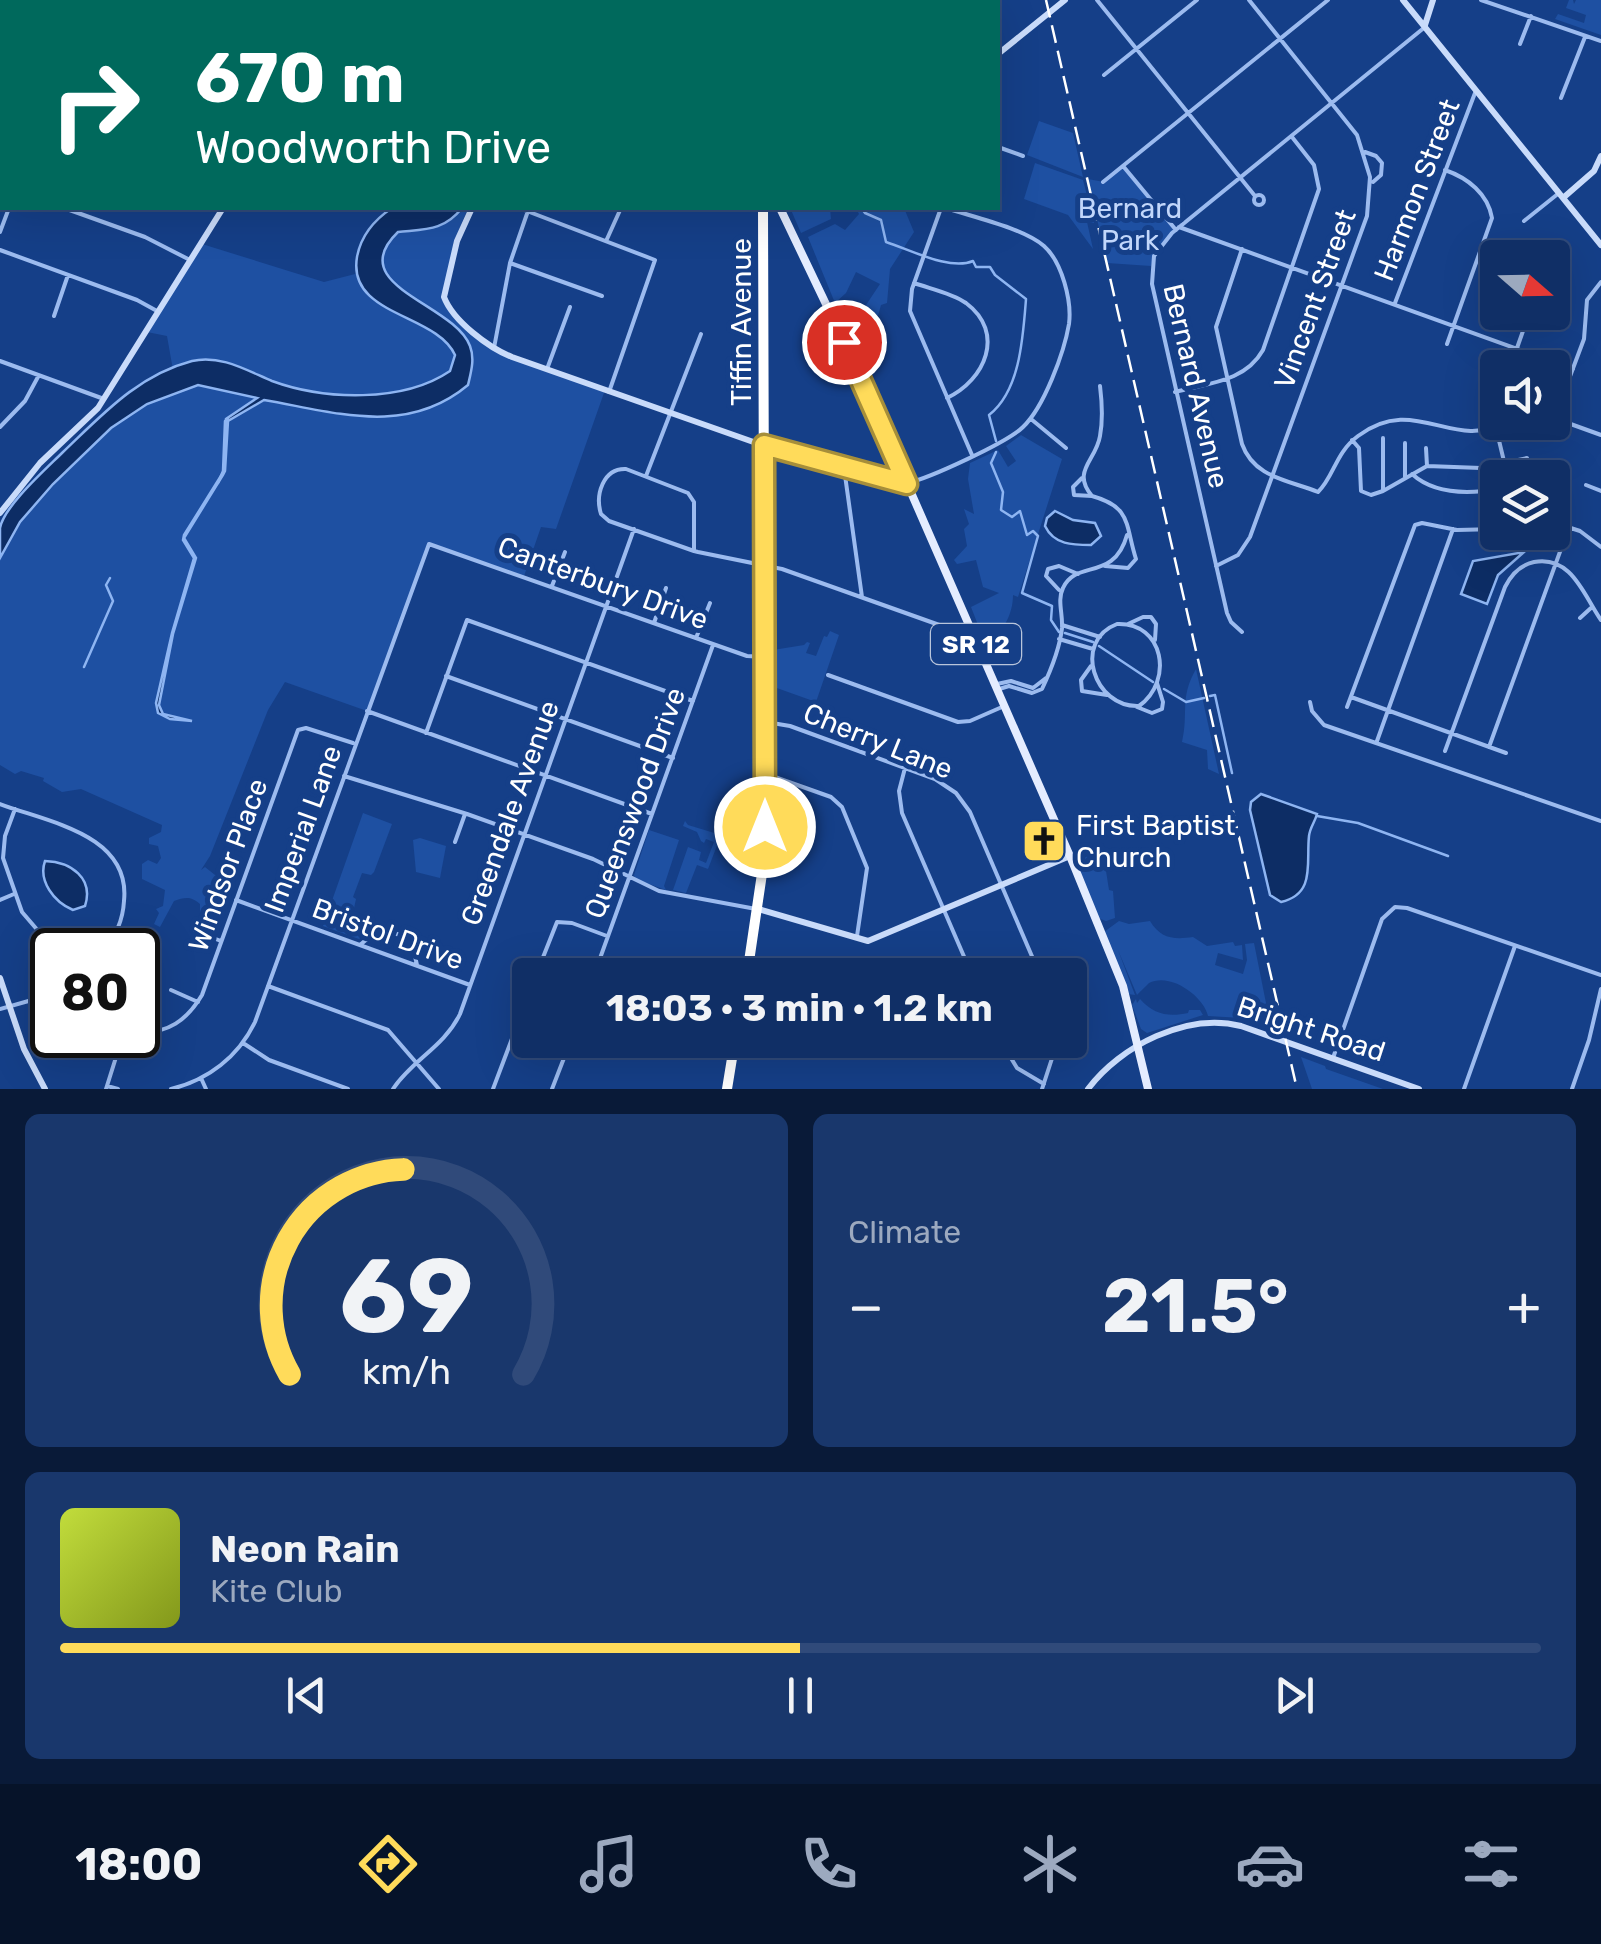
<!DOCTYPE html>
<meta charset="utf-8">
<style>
body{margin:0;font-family:Rubik,sans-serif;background:#19376c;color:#f1f3f6;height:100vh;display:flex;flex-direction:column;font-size:38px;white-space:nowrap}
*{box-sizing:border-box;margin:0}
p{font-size:32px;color:#9ca9bf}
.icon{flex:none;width:55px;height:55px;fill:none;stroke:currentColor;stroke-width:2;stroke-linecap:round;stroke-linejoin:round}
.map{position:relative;height:1089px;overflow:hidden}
.side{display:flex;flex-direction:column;gap:25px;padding:25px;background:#091a38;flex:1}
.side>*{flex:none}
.guide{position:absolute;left:0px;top:0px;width:1000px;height:210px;box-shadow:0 10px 40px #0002,0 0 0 2px #304a7a;background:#00695c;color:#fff;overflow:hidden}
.needle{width:65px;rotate:110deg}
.tools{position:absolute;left:1480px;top:240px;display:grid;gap:20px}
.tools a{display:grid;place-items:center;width:90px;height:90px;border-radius:10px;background:#102f66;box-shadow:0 10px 40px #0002,0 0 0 2px #304a7a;font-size:50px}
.speed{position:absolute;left:30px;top:928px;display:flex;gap:20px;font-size:50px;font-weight:700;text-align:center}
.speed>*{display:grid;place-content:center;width:130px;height:130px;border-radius:50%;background:#102f66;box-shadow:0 10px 40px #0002,0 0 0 2px #304a7a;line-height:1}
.speed .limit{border:5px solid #111;border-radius:15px;background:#fff;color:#111}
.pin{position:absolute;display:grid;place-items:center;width:85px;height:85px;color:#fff;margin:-42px;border:5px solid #fff;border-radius:50%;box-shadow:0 2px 10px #0007}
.me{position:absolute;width:110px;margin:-55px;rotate:0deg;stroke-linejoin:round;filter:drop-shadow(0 0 8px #0008)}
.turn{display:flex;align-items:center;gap:35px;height:210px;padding:0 30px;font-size:45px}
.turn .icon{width:130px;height:130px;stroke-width:2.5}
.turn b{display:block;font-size:70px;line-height:85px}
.big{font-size:75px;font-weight:700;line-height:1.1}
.side .widget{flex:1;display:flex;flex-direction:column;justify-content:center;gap:15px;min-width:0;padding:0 35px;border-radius:15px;background:#19376c}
.side .dial{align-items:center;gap:0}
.dial svg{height:260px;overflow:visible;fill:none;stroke:#304a7a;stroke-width:7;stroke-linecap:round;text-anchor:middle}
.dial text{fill:#f1f3f6;stroke:none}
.song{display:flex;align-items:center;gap:30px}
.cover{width:120px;height:120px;border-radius:15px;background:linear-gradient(135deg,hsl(70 70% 55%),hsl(70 70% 35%))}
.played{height:10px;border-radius:5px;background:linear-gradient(90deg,#ffdb5a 50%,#304a7a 50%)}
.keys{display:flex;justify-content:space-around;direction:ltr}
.heat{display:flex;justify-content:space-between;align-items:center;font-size:55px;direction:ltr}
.side .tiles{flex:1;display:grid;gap:25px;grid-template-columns:1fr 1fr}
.widget:last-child{grid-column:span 2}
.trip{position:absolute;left:512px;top:958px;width:575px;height:100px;border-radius:10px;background:#102f66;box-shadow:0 10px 40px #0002,0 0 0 2px #304a7a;font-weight:700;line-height:100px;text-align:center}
.dock{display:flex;height:160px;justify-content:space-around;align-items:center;background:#061329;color:#9ca9bf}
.dock .icon{width:70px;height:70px}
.dock .current{color:#ffdb5a}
.dock b{font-size:45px;color:#f1f3f6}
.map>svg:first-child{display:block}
.green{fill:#1e50a2}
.water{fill:#0d2d65;stroke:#8eb5f2;stroke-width:2.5}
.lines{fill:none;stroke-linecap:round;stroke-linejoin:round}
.stream{stroke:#8eb5f2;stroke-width:2.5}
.street{stroke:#9cbbef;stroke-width:4}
.secondary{stroke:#c9dbfa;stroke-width:6}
.primary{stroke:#e4ecff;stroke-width:8}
.highway{stroke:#fff;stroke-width:10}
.rail{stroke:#fff;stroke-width:2.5;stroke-dasharray:18 8;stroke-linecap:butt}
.route-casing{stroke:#a68e3a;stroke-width:25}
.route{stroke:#ffdb5a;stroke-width:18}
.labels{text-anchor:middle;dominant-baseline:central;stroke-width:10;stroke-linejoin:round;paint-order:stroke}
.shield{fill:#153f88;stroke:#b9c5db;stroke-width:2.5}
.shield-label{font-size:25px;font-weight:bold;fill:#fff}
.street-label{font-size:28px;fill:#fff;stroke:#153f88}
.park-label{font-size:28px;fill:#c2d7fb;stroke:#153f88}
.poi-label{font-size:28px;fill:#fff;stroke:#153f88;text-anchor:start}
</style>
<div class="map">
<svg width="1601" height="1089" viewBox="0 0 1601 1089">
<rect width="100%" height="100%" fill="#153f88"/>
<!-- green -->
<path class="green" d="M1569,0H1573L1574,4L1576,0H1601V35L1555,19L1558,14L1584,23L1586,15L1566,8Z
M1039,121L1073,133L1083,177L1027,155Z
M1035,163L1083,180L1094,223L1087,222L1093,249L1068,215L1024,199Z
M1123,166L1176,230L1154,256L1151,266L1107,263L1088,179L1104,182Z
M462,208H468L453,244L455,249L444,291L447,306L494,349L605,390L556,529L541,527L524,576L429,544L367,711L285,682L268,710L210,856L201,870L205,867L220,879L210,896L224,911L219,914L211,909L200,915V904C191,896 185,897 174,901L160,927L154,924L159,913L156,909L163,906L165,890L142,879V864L148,860L157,864L161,858L158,846L149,844V838L161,832L162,825L81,789L62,792L43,781L44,778L21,771L15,774L0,765V542L103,423L173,370L167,336L147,332L202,244L324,282L359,273L387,228L453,219Z
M796,208H830L831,219L801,233L791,210Z
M856,208H904L914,232L890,269L887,303L881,305L877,319L852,343L841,311L864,308L880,284L856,272L846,293L835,303L808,237L835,224L845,230L859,214Z
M1021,435L1062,459L1018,597L1013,595C1013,614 1003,634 985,643L971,607L999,593L983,587L976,560L957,564L954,560L967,546L964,529L969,524L964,509L974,514L968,479L970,463L998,450L1008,467L1016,461L1006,446Z
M830,631L839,635L816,702L774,687L773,650L804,645L807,642L810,643L806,653L816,656L824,636L827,637Z
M1196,669L1219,774L1208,769L1207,750L1182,742C1189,712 1179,699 1196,669Z
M363,813L392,824L374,872L371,875L362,873L353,897L356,899C351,922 352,916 367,932L359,939L323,926Z
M685,821L688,825L721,835L708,869L697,865L686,893L673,890L688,847L701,852L699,860L706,863L714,842L706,839L704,843L701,841L697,832L683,826Z
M649,830L679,840L664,886L666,890L635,879L634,875Z
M420,838L446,846L440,878L416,872L413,840Z
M1103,852L1109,890L1113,891L1115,918L1106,921L1098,918L1075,860Z
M1119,921L1129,924L1150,921C1160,938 1173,940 1193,937L1207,946L1233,942L1235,946L1242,945L1243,960L1218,953L1215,965L1243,974L1247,960L1245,944L1254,943L1269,1018L1278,1031L1242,1018L1208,1016C1204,997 1171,972 1149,983C1148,984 1138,994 1137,995L1118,950L1135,995L1128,994L1104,932Z
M1136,999L1137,1003L1140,999C1154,1015 1169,1017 1188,1013L1189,1010H1200L1203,1015L1147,1033L1141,1029L1132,1005Z
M1301,1057L1325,1066L1326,1069L1383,1089H1312Z"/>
<!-- water -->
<path class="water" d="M392,208H462C444,231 425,229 398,232C342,286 454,303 470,346C475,359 471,372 468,385C406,437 335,412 264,400L228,421L225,471L223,475L184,538L196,558L173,634L159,705L163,714L192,721L170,719L158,713L156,703L172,633L194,558L183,540L184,535L224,471L226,419L257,398L198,385L147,404L111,428L53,484L20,522L0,558C0,549 0,537 0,528C4,506 47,468 63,452C102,415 138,375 192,361C220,354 248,371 272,381C324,400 403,403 450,371L455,355C436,313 347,316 357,257C361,235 374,220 392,208Z
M1055,511L1073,520L1095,523L1101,536L1091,545C1073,545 1054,545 1045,526L1047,518Z
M1524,552L1498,575L1487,604L1461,594L1473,561Z
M1261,794L1317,814C1315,822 1310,827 1309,836C1306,863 1316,894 1281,902L1270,895L1250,810L1251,802Z
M45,861C71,862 94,878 85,906L73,910C54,902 38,881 45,861Z"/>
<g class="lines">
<!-- stream -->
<path class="stream" d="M861,208L865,213L881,220L886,242C911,250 950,271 973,261L976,267H990L995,275L1026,299C1023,338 1020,391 989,415L996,441
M996,452L991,463L1003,492L1001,510L1012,517L1020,511L1027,535L1033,531L1038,536L1022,593L1052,606L1051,620L1059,632
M218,483L223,471L225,421L228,419
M1065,633L1093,642
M1099,646L1153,682
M84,667L113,601L106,585L110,578
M1164,689L1186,702L1204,698
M1210,696L1215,695L1232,773
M1317,816L1358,823L1448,856"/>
<!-- street -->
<path class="street" d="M65,0L71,2
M1097,0L1255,196
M1481,0L1601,41
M79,2L80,0
M708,2V0
M852,2L853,0
M978,2L979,0
M1520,44L1531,16
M998,69V55
M1104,75L1197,0
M1561,98L1585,37
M0,115L2,116
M998,147L1023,156
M1365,152L1376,156L1382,163L1381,175L1373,182
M1123,166L1176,230
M1445,170C1468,178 1488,194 1492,218L1447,344
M1103,182L1328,0
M0,186L2,187
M1254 200a5 5 0 1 1 10 0a5 5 0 1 1-10 0Z
M64,208L145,237L190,260
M519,208L655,260L609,392
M941,208L912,289L910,311L972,455
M1524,221L1559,193
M1179,227L1573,369
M0,232L9,208
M607,239L621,208
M1242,249L1216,327L1242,444C1254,478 1289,480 1318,492C1334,477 1335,453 1358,436C1415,393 1453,452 1505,422
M0,250L137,300L157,311
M510,263L602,296
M914,283C931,289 952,293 966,303C1006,333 985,380 947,398
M1395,303L1475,93
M54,316L68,275
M494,348L510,263L529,208
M1517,348L1529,314
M0,361L104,399
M547,369L570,307
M1100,386C1102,402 1103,420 1100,436C1096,461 1071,471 1092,496C1132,507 1125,525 1136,559L1128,568L1105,566
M1175,392C1208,383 1245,382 1263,350L1319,189L1314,165L1292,137
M1554,418L1601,435
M1031,419L1066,448
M1554,419L1584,339L1587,300L1601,282
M0,427L25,401L39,375
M1496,428L1508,478
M1352,440L1359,448L1361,491L1371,495L1383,491L1427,466L1481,468L1527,458
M1405,443V477
M768,446C789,453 893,486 907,483C928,479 1008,442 1023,427C1044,407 1064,353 1069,324C1072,301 1062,262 1044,246C1023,228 973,217 946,208
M1426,448L1427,466
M844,468L862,597
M1412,474C1435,495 1469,494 1498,489
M646,476L701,334
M1082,478L1073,487L1074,495L1092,496
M1586,485L1601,491
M1383,491V438
M1552,522L1580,531L1601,547
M694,551V502L688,493L626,469C603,468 595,495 601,514L609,521L694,551L698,552L782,569L973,637
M1216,566L1238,555L1250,537L1367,216L1370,177L1357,135L1249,0
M552,586L565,552
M1059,590L1046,576L1048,569L1059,566L1078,574
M1580,618L1592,607
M654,623L666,588
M1117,624C1164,622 1174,681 1139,706C1094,708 1072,641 1117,624Z
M1128,624L1143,617H1151L1156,624L1155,640
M1062,625L1100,637
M1242,632L1231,622L1227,613L1152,284L1154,256L1172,233L1425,27
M696,638L710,603
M1059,639L1093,649
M1091,666L1081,680L1082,691L1107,695
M828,675L958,722L970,721L1002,707
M446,676L673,758
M997,684L1011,681L1033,688L1046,678
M996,690L1009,686L1032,693L1042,689C1050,672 1060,647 1062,628C1063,614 1057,600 1063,588C1076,559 1114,582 1127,535
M1351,697L1506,753
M1310,702L1312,711L1324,725L1601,821
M1137,707L1152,713L1162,709L1163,702L1157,683
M1347,707L1415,525L1422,523L1457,530L1498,529
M367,711L652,814
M766,722L790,726L935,779L956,793L970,812L1040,975
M426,733L467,620L693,701
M1377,741L1453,529
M1489,747L1569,527
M1445,751L1505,587C1511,575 1520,565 1534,562C1572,555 1584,596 1601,620
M905,768L899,791L902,813L972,975
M769,775L831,797L842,807L867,868L857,936
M344,776L467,814L593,859L659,891L756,909
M0,804C47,822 131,834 124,901C123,919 116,938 102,950
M15,809L5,836L3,858L22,912L40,933L83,950
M455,842L465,814
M0,900L14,894
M236,900L470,985
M192,930L221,941
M360,945L380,928L411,939L417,965
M536,975L557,922L572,923L607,936
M594,975L713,645
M268,986L388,1030L439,1089
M171,990L198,1002
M0,1009L32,1000L52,1004
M138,1032C168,1034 187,1020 202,995L298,730L306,728L353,743
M1000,1040L1017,1068L1044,1084
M243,1043L269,1060L348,1089
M1333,1058L1382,919L1395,907L1407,908L1601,975
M201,1078L206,1089
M107,1086L118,1089
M106,1089L123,1035
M171,1089C208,1080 238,1057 255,1022L429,544L747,656L764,657
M393,1089C412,1060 444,1047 460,1014L634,529
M493,1089L530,991
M552,1089L571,1040
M1042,1089L1058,1040
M1464,1089L1515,946
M1572,1089L1589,1040L1601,989"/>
<!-- secondary -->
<path class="secondary" d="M592,0H600
M614,0L640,2
M830,0L837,2
M1403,0L1601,245
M11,2L12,0
M325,2L326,0
M0,9L2,10
M1425,25L1433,0
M0,32L2,25
M998,54L1065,0
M1563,198L1594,171L1601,156
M472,208L457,241L444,297C453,321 489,348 512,357L762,445
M0,513L40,463L98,408L223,208
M758,909L868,941L1070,856
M0,978L24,1049L45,1089
M1088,1089C1120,1046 1187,1012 1241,1026L1419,1089"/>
<!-- primary -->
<path class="primary" d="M780,208L857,369L1070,856L1123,986L1148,1089"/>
<!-- highway -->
<path class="highway" d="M762,0V2
M747,975L763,867L765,827L763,208
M727,1089L735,1040"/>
<!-- rail -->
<path class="rail" d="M1046,0L1297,1089"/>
</g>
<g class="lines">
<defs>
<path id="route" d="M765,827L764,445L907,484L844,342"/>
</defs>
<!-- route casing -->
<use href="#route" class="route-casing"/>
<!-- route -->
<use href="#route" class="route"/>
</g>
<!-- icons -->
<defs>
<symbol id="church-square" viewBox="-11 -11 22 22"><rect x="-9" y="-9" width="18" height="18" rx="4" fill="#ffdb5a" stroke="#153f88"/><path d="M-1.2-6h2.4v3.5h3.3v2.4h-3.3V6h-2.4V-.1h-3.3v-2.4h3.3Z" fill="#111"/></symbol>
</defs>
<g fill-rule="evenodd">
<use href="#church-square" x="1019" y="816" width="50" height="50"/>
</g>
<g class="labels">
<!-- shield labels -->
<rect class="shield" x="931" y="624" width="90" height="40" rx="8"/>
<g class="shield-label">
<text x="976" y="644">SR 12</text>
</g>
<!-- street labels -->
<g class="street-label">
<text transform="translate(1417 190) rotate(-69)">Harmon Street</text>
<text transform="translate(1315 299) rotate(-70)">Vincent Street</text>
<text transform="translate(741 322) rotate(-90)">Tiffin Avenue</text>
<text transform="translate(1196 386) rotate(77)">Bernard Avenue</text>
<text transform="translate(603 583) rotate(20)">Canterbury Drive</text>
<text transform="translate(878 741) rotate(22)">Cherry Lane</text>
<text transform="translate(635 803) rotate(-70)">Queenswood Drive</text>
<text transform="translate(510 813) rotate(-70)">Greendale Avenue</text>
<text transform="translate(303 829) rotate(-70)">Imperial Lane</text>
<text transform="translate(228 865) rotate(-70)">Windsor Place</text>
<text transform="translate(388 934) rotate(20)">Bristol Drive</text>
<text transform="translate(1311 1029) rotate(18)">Bright Road</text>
</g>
<!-- park labels -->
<g class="park-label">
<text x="1130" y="208">Bernard<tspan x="1130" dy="32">Park</tspan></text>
</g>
<!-- poi labels -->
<g class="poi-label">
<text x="1076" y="825">First Baptist<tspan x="1076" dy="32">Church</tspan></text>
</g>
</g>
</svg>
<div class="tools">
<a><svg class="needle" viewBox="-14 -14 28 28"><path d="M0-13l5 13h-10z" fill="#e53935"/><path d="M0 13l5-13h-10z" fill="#9ca9bf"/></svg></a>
<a><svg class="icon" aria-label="sound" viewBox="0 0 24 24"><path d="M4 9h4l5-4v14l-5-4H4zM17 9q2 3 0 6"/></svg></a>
<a><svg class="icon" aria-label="layers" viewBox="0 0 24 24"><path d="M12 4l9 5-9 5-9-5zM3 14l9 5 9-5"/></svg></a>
</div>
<div class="speed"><div class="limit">80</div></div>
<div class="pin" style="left:844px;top:342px;background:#d93025"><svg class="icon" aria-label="arrive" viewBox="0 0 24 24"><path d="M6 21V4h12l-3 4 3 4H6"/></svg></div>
<svg class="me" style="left:765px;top:827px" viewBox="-20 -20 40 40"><circle r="17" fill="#ffdb5a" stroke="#fff" stroke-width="3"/><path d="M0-11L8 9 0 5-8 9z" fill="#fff"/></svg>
<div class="trip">18:03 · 3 min · 1.2 km</div>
<div class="guide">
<div class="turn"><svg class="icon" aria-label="right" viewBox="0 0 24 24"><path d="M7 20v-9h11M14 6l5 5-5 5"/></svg><div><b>670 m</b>Woodworth Drive</div></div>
</div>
</div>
<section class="side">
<div class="tiles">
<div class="widget dial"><svg viewBox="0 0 100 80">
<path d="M14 69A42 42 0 1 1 86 69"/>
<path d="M14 69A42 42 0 0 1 49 6" stroke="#ffdb5a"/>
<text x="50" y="56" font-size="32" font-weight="700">69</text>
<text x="50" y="72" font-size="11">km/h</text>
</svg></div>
<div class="widget"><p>Climate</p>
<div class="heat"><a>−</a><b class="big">21.5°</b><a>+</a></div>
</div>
<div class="widget">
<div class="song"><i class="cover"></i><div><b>Neon Rain</b><p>Kite Club</p></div></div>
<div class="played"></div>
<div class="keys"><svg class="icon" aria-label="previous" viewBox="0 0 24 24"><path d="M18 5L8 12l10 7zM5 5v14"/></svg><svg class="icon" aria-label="pause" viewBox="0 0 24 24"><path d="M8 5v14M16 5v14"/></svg><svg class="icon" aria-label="next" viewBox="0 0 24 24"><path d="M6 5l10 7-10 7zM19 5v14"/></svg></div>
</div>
</div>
</section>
<nav class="dock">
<b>18:00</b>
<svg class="icon current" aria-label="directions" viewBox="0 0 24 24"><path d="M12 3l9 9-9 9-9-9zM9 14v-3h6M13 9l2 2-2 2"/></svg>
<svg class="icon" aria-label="music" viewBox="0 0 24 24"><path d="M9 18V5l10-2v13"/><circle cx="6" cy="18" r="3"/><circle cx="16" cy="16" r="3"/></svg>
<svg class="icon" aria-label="phone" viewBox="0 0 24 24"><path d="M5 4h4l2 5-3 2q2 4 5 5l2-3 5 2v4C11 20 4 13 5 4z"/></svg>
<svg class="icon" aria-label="climate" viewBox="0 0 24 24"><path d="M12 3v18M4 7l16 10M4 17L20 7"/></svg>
<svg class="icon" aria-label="car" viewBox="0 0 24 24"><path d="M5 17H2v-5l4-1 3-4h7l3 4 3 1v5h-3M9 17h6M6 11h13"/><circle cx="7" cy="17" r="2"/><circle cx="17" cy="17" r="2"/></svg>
<svg class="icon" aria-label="filters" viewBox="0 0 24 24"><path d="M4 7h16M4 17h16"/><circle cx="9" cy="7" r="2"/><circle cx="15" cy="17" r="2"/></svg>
</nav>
